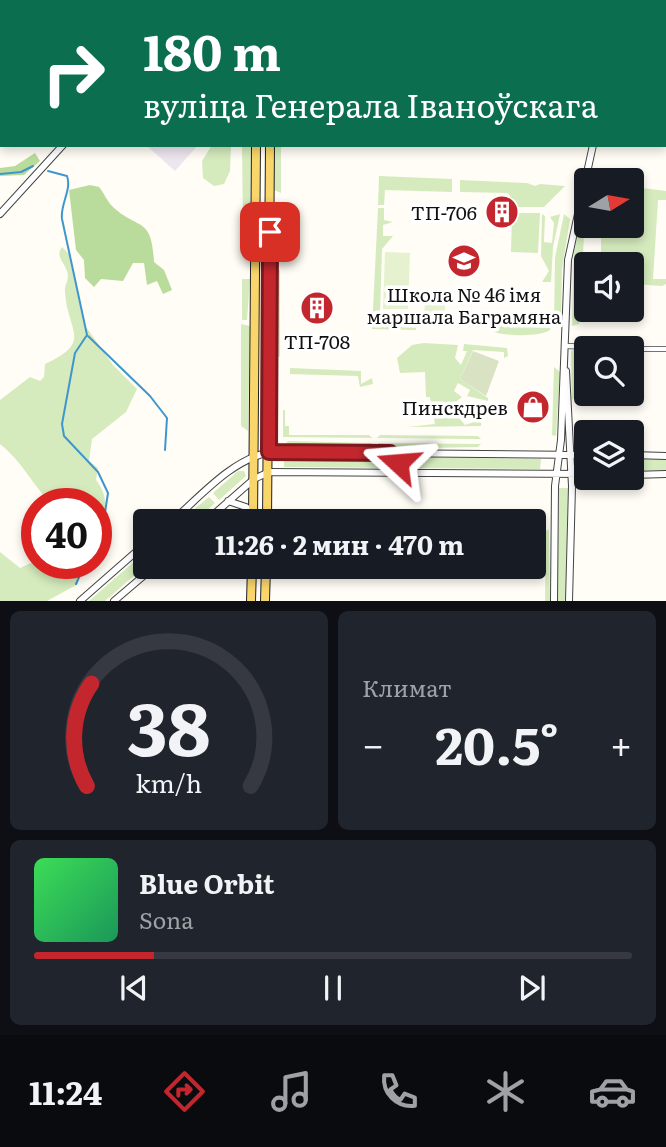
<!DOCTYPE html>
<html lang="ru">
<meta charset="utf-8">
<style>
body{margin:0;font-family:Literata,serif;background:#20242c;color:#f1f3f6;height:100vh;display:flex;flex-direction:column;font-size:26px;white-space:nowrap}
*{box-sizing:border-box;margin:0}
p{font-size:23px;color:#9ea1a6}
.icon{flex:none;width:38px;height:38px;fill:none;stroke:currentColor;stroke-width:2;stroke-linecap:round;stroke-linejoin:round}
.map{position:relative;height:601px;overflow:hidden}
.panel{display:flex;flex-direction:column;gap:10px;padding:10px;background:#0d0f14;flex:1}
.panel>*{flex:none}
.top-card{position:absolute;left:0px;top:0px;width:667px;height:147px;box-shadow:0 4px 10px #0003;background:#0b6e4f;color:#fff;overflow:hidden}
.needle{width:46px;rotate:79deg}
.buttons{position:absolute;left:574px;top:168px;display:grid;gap:14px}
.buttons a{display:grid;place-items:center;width:70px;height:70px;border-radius:7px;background:#171b24;box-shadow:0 4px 10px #0003;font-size:35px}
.speed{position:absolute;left:21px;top:488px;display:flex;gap:14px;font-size:35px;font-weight:700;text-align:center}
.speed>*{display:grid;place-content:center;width:91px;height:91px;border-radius:50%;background:#171b24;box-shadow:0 4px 10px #0003;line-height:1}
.speed .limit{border:10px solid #d22;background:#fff;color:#111}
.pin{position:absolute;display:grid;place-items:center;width:60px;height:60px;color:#fff;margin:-30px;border-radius:14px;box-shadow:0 4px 10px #0006}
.me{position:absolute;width:77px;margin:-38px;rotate:289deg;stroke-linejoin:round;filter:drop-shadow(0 0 5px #0008)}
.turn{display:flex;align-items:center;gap:24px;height:147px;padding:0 28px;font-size:32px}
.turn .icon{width:91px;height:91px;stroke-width:2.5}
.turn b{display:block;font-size:49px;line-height:60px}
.big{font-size:52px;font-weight:700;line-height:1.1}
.panel .tile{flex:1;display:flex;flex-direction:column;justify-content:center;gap:10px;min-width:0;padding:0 24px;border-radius:10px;background:#20242c}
.panel .dial{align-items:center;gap:0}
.dial svg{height:182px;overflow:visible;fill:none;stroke:#363941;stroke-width:7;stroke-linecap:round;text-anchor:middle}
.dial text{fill:#f1f3f6;stroke:none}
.song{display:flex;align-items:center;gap:21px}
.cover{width:84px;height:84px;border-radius:10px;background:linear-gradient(135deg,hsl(130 70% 55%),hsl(150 70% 35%))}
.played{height:7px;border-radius:4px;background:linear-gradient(90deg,#c4262e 20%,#363941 20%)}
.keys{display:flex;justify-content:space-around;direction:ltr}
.heat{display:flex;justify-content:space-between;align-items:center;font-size:38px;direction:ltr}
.panel .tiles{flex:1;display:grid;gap:10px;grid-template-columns:1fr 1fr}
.tile:last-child{grid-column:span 2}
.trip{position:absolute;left:133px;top:509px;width:413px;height:70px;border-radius:7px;background:#171b24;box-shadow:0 4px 10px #0003;font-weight:700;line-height:70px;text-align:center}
.dock{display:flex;height:112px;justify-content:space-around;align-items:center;background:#090b0e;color:#9ea1a6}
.dock .icon{width:49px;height:49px}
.dock .active{color:#c4262e}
.dock b{font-size:32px;color:#f1f3f6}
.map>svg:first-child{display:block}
.industrial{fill:#eee6ef}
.green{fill:#d5ebbd}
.forest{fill:#b9dc9c}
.cemetery{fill:#d9e3c4}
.pitch{fill:#e6f2cf}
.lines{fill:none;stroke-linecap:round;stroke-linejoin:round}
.stream{stroke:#3f96cf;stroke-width:2}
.minor-casing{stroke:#444;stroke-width:6}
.tertiary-casing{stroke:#444;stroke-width:8}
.primary-casing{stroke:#222;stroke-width:10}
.minor{stroke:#fff;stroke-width:4.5}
.tertiary{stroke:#fff;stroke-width:6}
.primary{stroke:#f9d66b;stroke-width:8}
.route-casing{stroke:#7f191e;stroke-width:18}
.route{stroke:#c4262e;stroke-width:12}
.labels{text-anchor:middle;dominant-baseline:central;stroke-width:7;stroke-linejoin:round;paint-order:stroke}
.poi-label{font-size:19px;fill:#111;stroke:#fff;text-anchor:end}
</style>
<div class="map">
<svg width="666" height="601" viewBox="0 0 666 601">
<rect width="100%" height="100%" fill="#fffdf5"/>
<!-- industrial -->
<path class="industrial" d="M146,145H198L175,171Z"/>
<!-- green -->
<path class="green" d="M212,145H231L230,171L224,184L214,186L203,178L202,161Z
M242,145H251L250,228H243Z
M274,145H281V193L274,190Z
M379,176L452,179V192L385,190L384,205H378Z
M460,180L527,183L535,186L540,184L565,186L544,207H517L508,193L460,192Z
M642,188L666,191V200H658L653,279H666V284L662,286L632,284V264H607L601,251V226H632V191Z
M586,200L579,324L572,326L574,251Z
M378,208H384V220L393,222L383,225V236H393L382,249L380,313L392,325L415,317L416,330L372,329Z
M515,213H540L538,253L511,252L512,215Z
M542,214L545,216L544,242L552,243L554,223L550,217L560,214L553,247L551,282H542L549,271L541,256Z
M564,214L570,219L562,269L561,326H557L554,323L555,258Z
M62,247L69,254L84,324L113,365L137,389L126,412L92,439L89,461L98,468L96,480C111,499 106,519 96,539V504H51C33,485 21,460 0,444V400L30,377L40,381L44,377L45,364C94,342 67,331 65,292C64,285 70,280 67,271C64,262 55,256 62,247Z
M280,270V357L275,355L273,272Z
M242,279H250L247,320H242Z
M261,298L264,299L263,432H260Z
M241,324L250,326L248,431L241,426Z
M486,324L550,328V330C541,337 504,336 495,332C491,331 489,327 486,324Z
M424,343L458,345L455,358L461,365L467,351H463L464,344L507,348L508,356L504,358V352L473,350L460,379L488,398V401L467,396L470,390L458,383L454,391L462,397L453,404V411L465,425L477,421L484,405H487L481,412V426L408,427L435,424L430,397H426L425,372L400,373L397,358L412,345Z
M578,349V393L572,400L571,351Z
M554,367L560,372L556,436L552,435Z
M290,368L361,371V384L372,378L373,384L360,387L358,376L290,374Z
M283,410H285V426H289V435H369L372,438L283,437Z
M380,435L478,436L481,439L377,438Z
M288,441L372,443L370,448L284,445Z
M378,443L481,444L478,447L381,449Z
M284,457L390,458L394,461L392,468H388L284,467Z
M414,457L541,459L540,469L415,468L410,463Z
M632,459H666V471L632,470Z
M238,471H244L246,476L219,500L213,493Z
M559,488H568L566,601H557Z
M209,497L215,503L195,521H180Z
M549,529L550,601H545L546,531Z
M0,552L20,568L35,561L45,564L49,574L53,564H84L77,576L78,584L47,601H0Z
M145,552V566L105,601H89Z"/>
<!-- forest -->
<path class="forest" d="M35,153L40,161L24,175L0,176V168L15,166Z
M90,185L99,187C104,193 107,201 112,206C138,231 152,215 154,262L164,270L172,290L163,294L157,281L147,285L144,263H133L123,281L101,279L94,287L85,278L84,260L76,250L69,190Z"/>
<!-- cemetery -->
<path class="cemetery" d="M473,351L499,361L486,396L460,379Z"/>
<!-- pitch -->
<path class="pitch" d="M385,252L410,253L408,309H383Z
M425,298H445V321H424Z"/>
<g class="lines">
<!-- stream -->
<path class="stream" d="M48,171L67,176C72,190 60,204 62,219L87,335L75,353L62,424L64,436L98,472L108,493L104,519L96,538
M0,174L21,172L33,166
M88,336L150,396L167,418L165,450
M76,584L85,564"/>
<defs>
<path id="minor" d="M665,126H666
M566,346L611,348
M632,349H666"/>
<path id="tertiary" d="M467,0L502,2
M190,2L192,0
M665,11H666
M0,214L63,145
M566,371L572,486L569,601
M390,453L397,460L392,471
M632,455L666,456
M412,471L406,461L413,453
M632,475L666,474
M228,501L246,507L253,515
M171,522C201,496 230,461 269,452L586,455
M205,522L254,479L269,472L586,474
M80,601L145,544
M114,601L154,567
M554,601L555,486L561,440L568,260L593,145"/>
<path id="primary" d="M257,2V0
M271,2V0
M253,522L256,145
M267,522L270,145
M251,601L252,567
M265,601L266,567"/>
</defs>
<!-- minor casing -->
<use href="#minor" class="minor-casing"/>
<!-- tertiary casing -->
<use href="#tertiary" class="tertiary-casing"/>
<!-- primary casing -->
<use href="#primary" class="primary-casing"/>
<!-- minor -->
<use href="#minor" class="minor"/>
<!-- tertiary -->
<use href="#tertiary" class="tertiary"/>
<!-- primary -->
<use href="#primary" class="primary"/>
</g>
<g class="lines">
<defs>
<path id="route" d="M270,232L269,452L390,453L398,463"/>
</defs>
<!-- route casing -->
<use href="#route" class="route-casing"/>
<!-- route -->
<use href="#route" class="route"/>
</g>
<!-- icons -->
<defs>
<symbol id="building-disc" viewBox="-11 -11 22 22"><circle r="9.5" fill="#c4262e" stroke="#fff"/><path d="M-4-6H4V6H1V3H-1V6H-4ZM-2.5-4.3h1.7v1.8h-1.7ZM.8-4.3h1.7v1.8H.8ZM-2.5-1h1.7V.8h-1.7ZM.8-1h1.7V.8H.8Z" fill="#fff"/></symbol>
<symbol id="school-disc" viewBox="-11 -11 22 22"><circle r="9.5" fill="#c4262e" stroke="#fff"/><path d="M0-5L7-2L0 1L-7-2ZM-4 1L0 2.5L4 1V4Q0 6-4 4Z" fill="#fff"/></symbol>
<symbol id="shop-disc" viewBox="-11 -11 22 22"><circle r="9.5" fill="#c4262e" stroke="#fff"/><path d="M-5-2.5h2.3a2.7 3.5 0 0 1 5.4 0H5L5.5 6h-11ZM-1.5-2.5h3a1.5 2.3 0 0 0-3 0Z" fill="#fff"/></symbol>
</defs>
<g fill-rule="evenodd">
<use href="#building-disc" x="483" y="193" width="38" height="38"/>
<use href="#school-disc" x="445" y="242" width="38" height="38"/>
<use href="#building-disc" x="298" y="289" width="38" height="38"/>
<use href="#shop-disc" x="514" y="388" width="38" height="38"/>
</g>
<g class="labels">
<!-- poi labels -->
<g class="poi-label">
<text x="477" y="212">ТП-706</text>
<text x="464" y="294" text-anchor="middle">Школа № 46 імя<tspan x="464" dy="22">маршала Баграмяна</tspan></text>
<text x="317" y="341" text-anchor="middle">ТП-708</text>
<text x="508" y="407">Пинскдрев</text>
</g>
</g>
</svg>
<div class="buttons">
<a><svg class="needle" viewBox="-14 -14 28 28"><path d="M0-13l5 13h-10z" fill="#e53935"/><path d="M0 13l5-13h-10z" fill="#9ea1a6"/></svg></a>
<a><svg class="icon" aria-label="sound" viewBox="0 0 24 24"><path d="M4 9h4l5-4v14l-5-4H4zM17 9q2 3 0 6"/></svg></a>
<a><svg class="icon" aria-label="search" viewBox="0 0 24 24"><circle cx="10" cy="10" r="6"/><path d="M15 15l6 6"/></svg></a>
<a><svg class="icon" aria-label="layers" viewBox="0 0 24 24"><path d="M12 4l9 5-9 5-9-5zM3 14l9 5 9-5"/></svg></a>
</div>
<div class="speed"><div class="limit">40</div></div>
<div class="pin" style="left:270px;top:232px;background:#d93025"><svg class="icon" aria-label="arrive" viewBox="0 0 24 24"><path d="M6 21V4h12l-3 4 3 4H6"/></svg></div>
<svg class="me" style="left:398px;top:463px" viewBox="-20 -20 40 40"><path d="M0-17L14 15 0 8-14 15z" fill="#c4262e" stroke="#fff" stroke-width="4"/></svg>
<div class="trip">11:26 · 2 мин · 470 m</div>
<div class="top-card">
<div class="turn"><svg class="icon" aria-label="right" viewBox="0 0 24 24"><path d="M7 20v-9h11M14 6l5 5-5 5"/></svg><div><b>180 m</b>вуліца Генерала Іваноўскага</div></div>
</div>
</div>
<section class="panel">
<div class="tiles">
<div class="tile dial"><svg viewBox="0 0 100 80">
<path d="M14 69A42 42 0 1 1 86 69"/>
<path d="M14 69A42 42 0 0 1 16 24" stroke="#c4262e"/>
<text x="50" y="56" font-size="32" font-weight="700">38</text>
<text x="50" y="72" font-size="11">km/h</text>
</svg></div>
<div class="tile"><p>Климат</p>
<div class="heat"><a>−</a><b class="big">20.5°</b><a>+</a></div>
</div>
<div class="tile">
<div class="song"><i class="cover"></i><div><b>Blue Orbit</b><p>Sona</p></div></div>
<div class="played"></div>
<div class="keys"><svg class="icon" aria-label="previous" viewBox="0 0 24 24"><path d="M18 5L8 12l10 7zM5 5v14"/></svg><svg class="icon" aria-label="pause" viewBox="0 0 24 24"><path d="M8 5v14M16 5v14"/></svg><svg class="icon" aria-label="next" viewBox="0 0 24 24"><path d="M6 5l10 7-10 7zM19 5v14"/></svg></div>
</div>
</div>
</section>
<nav class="dock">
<b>11:24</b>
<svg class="icon active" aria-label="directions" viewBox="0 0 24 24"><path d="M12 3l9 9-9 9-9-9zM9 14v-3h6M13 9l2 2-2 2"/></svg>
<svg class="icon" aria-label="music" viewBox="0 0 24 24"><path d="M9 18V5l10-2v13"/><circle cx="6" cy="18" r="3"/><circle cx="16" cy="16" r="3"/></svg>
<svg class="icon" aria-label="phone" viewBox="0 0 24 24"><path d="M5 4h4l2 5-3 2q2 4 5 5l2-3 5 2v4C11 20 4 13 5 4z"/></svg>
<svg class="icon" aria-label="climate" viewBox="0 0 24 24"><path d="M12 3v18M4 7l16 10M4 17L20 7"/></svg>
<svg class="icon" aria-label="car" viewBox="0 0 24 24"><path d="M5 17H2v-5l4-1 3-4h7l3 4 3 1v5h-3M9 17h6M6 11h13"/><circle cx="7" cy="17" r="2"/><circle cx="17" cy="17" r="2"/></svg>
</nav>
